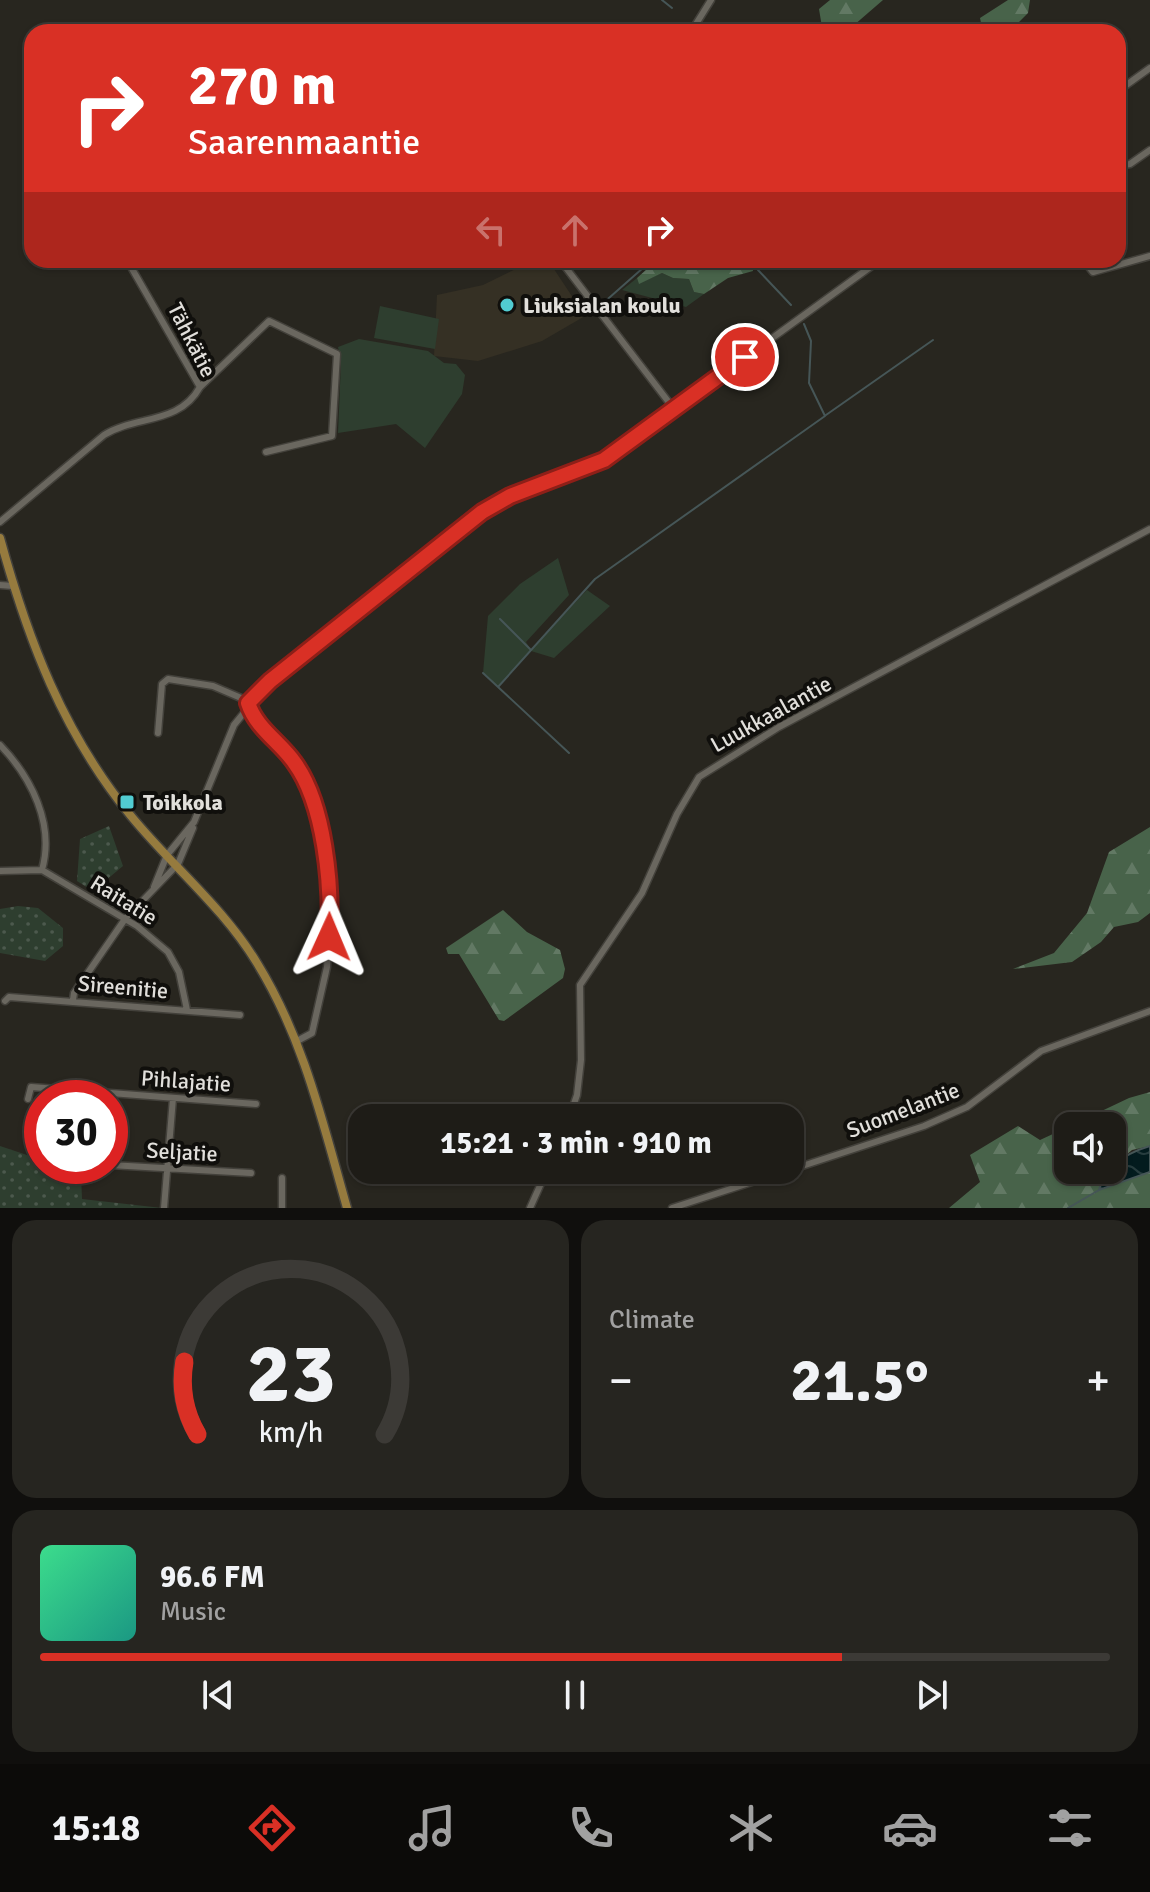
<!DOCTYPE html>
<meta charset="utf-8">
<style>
body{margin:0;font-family:Signika,sans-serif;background:#262520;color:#f1f3f6;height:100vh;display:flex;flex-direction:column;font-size:30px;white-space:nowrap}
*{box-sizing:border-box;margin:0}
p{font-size:26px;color:#a1a1a1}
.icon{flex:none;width:44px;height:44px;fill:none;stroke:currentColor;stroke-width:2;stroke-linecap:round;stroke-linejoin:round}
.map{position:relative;height:1208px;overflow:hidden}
.side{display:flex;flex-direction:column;gap:12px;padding:12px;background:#100f0d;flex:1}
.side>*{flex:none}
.top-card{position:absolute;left:24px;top:24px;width:1102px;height:244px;border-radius:24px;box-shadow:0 2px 6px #0004,0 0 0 2px #3c3a36;background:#d93025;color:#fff;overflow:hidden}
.buttons{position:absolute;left:1054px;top:1112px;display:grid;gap:16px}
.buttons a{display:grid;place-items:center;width:72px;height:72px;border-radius:16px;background:#1e1c17;box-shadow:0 2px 6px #0004,0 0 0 2px #3c3a36;font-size:40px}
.speed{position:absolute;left:24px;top:1080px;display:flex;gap:16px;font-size:40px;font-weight:700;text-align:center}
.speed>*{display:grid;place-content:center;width:104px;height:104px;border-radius:50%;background:#1e1c17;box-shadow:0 2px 6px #0004,0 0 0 2px #3c3a36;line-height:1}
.speed .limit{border:12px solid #d22;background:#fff;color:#111}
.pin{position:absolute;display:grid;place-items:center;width:68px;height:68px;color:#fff;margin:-34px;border:4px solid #fff;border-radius:50%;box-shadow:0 2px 8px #0007}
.me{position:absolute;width:88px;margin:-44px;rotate:1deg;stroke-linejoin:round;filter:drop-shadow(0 0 6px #0008)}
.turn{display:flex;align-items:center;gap:28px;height:168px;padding:0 32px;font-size:36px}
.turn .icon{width:104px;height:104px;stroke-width:2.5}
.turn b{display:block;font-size:56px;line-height:68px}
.lanes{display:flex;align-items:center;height:76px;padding:0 32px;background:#0003;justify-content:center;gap:40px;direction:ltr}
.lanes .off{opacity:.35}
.big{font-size:60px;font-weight:700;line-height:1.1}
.side .widget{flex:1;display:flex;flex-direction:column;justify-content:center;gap:12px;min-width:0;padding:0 28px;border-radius:24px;background:#262520}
.side .dial{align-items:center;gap:0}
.dial svg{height:208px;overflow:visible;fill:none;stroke:#3c3a36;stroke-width:7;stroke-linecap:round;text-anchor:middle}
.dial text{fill:#f1f3f6;stroke:none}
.song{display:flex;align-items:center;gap:24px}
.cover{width:96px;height:96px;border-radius:12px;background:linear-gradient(135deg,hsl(150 70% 55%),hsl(170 70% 35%))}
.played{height:8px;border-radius:4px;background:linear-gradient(90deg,#d93025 75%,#3c3a36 75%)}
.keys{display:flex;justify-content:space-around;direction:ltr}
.heat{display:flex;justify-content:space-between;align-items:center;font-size:44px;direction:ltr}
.side .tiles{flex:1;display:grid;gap:12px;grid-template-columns:1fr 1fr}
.widget:last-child{grid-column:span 2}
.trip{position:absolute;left:348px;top:1104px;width:456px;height:80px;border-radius:24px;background:#1e1c17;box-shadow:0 2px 6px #0004,0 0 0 2px #3c3a36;font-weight:700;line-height:80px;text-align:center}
.dock{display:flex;height:128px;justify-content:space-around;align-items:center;background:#0c0b09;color:#a1a1a1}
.dock .icon{width:56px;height:56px}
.dock .selected{color:#d93025}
.dock b{font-size:36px;color:#f1f3f6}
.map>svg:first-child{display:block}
.built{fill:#353024}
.grass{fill:#2e3e2f}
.forest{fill:url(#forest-firs)}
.park{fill:url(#park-dots)}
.water{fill:url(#water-waves);stroke:#465657;stroke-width:2}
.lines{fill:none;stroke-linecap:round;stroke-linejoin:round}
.stream{stroke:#465657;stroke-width:2}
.minor-casing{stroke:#43413b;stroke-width:9}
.major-casing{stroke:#43413b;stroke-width:11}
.minor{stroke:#6a675f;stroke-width:6}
.major{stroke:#967b3e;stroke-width:8}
.route-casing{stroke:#8d1f18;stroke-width:20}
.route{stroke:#d93025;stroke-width:14}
.poi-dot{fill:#51ccd1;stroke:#100f0c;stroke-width:3}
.labels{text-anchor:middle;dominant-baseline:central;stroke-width:8;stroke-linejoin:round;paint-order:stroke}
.poi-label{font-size:22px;font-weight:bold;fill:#e1dfdb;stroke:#100f0c;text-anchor:start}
.street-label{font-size:22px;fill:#e1dfdb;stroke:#100f0c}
</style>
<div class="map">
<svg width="1150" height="1208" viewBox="0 0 1150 1208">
<defs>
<pattern id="forest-firs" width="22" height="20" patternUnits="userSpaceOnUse" patternTransform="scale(2)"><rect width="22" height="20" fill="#48634a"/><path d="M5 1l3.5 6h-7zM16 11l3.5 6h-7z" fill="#627964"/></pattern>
<pattern id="park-dots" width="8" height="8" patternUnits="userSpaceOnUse" patternTransform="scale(2)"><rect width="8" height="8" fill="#2e3e2f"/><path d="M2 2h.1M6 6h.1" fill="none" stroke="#4c594d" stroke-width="1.8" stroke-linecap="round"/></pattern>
<pattern id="water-waves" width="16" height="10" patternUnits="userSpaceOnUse" patternTransform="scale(2)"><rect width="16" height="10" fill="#031b1e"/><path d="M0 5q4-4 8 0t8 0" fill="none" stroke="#273c3e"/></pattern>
</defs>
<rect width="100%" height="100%" fill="#28261f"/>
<!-- built -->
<path class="built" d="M534,260H548L585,316L542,341L478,361L434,356L437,295L483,285Z"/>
<!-- grass -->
<path class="grass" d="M662,273L673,278L689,279L694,292L704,294L686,307L622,290L637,278L639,283Z
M380,306L439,319L435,349L374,338Z
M359,339L428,351L444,363L456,364L465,375L462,394L425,448L396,424L338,433L341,362L338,347Z
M558,558L569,595L526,642L531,650L587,590L610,606L554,658L531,651L498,687L483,673L488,616L520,584Z"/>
<!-- forest -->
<path class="forest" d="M830,0H883L846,32H832L822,27L819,9Z
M1008,0H1030L1028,13L1009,32H983L980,18Z
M657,260H752L753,271L728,278L704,294L694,292L689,279L673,278L662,273L639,284L637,278Z
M1150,827V913L1138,922L1114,927L1101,942L1072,962L1013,969L1054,953L1087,913L1109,852Z
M503,910L527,932L560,950L565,969L563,978L504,1021L499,1020L459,954H448L446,948Z
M1150,1092V1146L1132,1150L1112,1167V1126H1070L1129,1098Z
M1018,1126L1040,1140L1068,1127V1170H1109L1102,1177L1099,1189L1150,1172V1208H949L980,1182L970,1155Z"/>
<!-- park -->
<path class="park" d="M109,826L123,866L93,891L77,881L80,839Z
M18,906L38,908L63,928V946L45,961L0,953V909Z
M0,1146L42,1160V1166H62L65,1171L81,1174L82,1199L162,1208H0Z"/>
<!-- water -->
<path class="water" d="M1150,1146V1172L1099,1190C1105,1166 1127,1153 1150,1146Z"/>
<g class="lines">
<!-- stream -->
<path class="stream" d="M662,0L672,8
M755,260L758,270L791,305
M601,305L652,260
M826,415L933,340
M500,619L530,649
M483,673L569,753
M498,687L595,579L825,416L809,383L811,341L804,324
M1068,1208L1099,1190"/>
<defs>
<path id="minor" d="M691,32L711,0
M1118,91L1150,68
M1118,166L1130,164L1150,150
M560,260L674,409
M1083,260L1093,272L1150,256
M200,387L269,321L337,354L332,436L266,452
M0,522L104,435C136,415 179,425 200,387L127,260
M0,585L13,586
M158,733L162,684L168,679L213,686L241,698L266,731L294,762L313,795L331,908L327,967L312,1033L297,1041
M0,745C31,777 55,824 42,870
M0,871L42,870L137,926L168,952L179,972L187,1010
M154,887L167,855L194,822L234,725L270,681L460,526L510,496L604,460L880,260
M73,1000L74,993L125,919L178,864L193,828
M5,1001L9,997L240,1015
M28,1099L31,1087L256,1104
M569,1118L577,1095L581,1060L580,985L642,893L677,814L699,777L779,727L1150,529
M110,1165L251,1173
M790,1170L924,1126L967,1107L1041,1051L1150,1011
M164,1208L173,1098
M282,1208V1178
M530,1208L547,1170
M672,1208L789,1170"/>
<path id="major" d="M0,538C28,640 63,733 131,816C172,866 223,907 257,963C304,1039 323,1124 347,1208"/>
</defs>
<!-- minor casing -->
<use href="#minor" class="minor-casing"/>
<!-- major casing -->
<use href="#major" class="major-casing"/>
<!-- minor -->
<use href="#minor" class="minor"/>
<!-- major -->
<use href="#major" class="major"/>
</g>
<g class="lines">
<defs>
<path id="route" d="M329,937C332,886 325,804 294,762C280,742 256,728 248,703L270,681L482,512L510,496L604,460L745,357"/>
</defs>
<!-- route casing -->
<use href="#route" class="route-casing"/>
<!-- route -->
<use href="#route" class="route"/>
</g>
<!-- markers -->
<g class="poi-dot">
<circle cx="507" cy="305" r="8"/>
<rect x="119" y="794" width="16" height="16" rx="4"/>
</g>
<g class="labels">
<!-- poi labels -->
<g class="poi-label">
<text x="523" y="305">Liuksialan koulu</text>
<text x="143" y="802">Toikkola</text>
</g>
<!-- street labels -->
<g class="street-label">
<text transform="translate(192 340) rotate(63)">Tähkätie</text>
<text transform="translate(771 714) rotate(-29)">Luukkaalantie</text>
<text transform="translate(124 900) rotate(32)">Raitatie</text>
<text transform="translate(123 987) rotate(5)">Sireenitie</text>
<text transform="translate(186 1081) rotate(4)">Pihlajatie</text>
<text transform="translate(903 1110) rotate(-21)">Suomelantie</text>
<text transform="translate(182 1152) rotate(3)">Seljatie</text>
</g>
</g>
</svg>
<div class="buttons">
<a><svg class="icon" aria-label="sound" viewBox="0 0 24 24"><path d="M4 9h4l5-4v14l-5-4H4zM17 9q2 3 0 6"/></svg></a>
</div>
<div class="speed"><div class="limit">30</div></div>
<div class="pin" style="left:745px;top:357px;background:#d93025"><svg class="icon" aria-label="arrive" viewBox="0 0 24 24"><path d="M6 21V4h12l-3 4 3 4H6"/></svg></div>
<svg class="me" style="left:329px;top:937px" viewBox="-20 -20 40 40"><path d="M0-17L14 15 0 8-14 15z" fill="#d93025" stroke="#fff" stroke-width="4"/></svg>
<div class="trip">15:21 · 3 min · 910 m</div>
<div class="top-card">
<div class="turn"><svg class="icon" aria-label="right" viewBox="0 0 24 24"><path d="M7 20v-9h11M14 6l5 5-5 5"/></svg><div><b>270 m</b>Saarenmaantie</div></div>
<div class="lanes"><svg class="icon off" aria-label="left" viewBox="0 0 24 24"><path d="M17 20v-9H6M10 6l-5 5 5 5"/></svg><svg class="icon off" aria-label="ahead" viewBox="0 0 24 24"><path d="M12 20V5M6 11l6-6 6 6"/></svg><svg class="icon" aria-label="right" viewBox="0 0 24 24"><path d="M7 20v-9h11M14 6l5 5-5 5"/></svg></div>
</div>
</div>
<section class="side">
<div class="tiles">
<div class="widget dial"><svg viewBox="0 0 100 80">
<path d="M14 69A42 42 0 1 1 86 69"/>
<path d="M14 69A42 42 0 0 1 9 41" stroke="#d93025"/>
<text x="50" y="56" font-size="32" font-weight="700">23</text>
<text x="50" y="72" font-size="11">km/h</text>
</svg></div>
<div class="widget"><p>Climate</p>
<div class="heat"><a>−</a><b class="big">21.5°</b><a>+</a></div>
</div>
<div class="widget">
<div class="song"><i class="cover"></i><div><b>96.6 FM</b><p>Music</p></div></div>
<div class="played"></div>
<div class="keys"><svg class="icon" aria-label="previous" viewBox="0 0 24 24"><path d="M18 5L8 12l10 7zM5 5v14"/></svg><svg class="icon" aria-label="pause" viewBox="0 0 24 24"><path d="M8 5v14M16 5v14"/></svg><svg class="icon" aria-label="next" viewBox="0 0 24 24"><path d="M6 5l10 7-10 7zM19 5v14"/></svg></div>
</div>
</div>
</section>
<nav class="dock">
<b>15:18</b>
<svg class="icon selected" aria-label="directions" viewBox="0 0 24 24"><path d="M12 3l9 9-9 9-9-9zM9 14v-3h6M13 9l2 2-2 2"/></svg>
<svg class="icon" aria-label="music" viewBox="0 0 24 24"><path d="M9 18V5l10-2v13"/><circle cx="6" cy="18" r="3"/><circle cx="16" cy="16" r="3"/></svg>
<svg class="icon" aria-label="phone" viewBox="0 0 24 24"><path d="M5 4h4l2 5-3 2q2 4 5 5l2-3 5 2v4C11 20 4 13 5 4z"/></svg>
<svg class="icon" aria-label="climate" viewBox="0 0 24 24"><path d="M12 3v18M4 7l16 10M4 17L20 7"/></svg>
<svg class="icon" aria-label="car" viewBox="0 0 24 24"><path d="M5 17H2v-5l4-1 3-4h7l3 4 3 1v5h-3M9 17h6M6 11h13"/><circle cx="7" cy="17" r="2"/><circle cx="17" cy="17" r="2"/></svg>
<svg class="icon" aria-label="filters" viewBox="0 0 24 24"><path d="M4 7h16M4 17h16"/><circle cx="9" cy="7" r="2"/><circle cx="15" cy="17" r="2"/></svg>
</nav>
